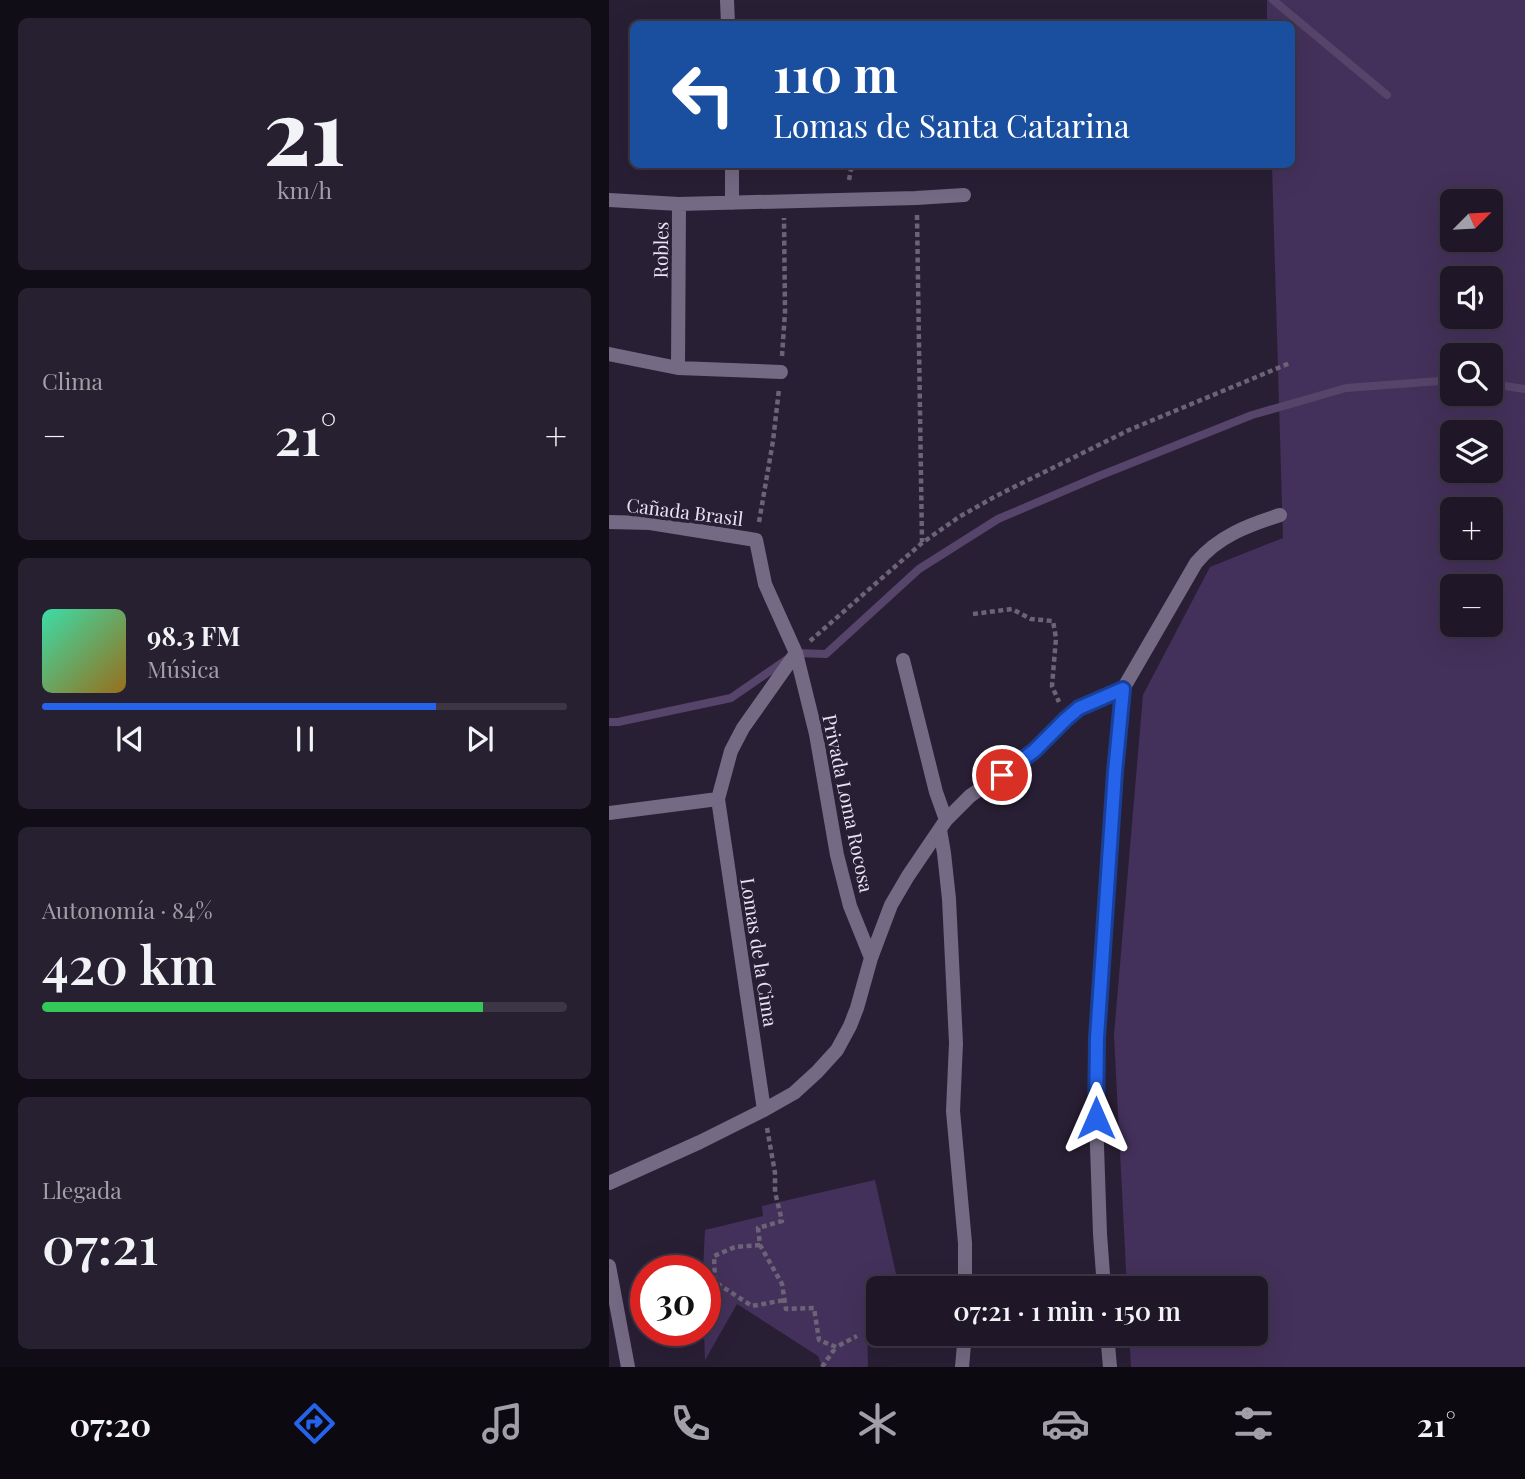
<!DOCTYPE html>
<html lang="es">
<meta charset="utf-8">
<style>
body{margin:0;font-family:"Playfair Display",serif;background:#272030;color:#f1f3f6;height:100vh;display:flex;flex-direction:column;font-size:26px;white-space:nowrap}
*{box-sizing:border-box;margin:0}
p{font-size:23px;color:#a19fa8}
.icon{flex:none;width:38px;height:38px;fill:none;stroke:currentColor;stroke-width:2;stroke-linecap:round;stroke-linejoin:round}
.map{position:relative;flex:1;overflow:hidden}
.side{display:flex;flex-direction:column;gap:18px;padding:18px;background:#110d16;width:609px}
.side>*{flex:none}
.top-card{position:absolute;left:21px;top:21px;width:665px;height:147px;border-radius:10px;box-shadow:0 7px 28px #0002,0 0 0 2px #3c3645;background:#1a4fa0;color:#fff;overflow:hidden}
.needle{width:46px;rotate:66deg}
.tools{position:absolute;left:831px;top:189px;display:grid;gap:14px}
.tools a{display:grid;place-items:center;width:63px;height:63px;border-radius:10px;background:#1f1728;box-shadow:0 7px 28px #0002,0 0 0 2px #3c3645;font-size:35px}
.speed{position:absolute;left:21px;top:1255px;display:flex;gap:14px;font-size:35px;font-weight:700;text-align:center}
.speed>*{display:grid;place-content:center;width:91px;height:91px;border-radius:50%;background:#1f1728;box-shadow:0 7px 28px #0002,0 0 0 2px #3c3645;line-height:1}
.speed .limit{border:10px solid #d22;background:#fff;color:#111}
.pin{position:absolute;display:grid;place-items:center;width:60px;height:60px;color:#fff;margin:-30px;border:4px solid #fff;border-radius:50%;box-shadow:0 2px 7px #0007}
.me{position:absolute;width:77px;margin:-38px;rotate:0deg;stroke-linejoin:round;filter:drop-shadow(0 0 5px #0008)}
.turn{display:flex;align-items:center;gap:24px;height:147px;padding:0 28px;font-size:32px}
.turn .icon{width:91px;height:91px;stroke-width:2.5}
.turn b{display:block;font-size:49px;line-height:60px}
.big{font-size:52px;font-weight:600;line-height:1.1}
.side .widget{flex:1;display:flex;flex-direction:column;justify-content:center;gap:10px;min-width:0;padding:0 24px;border-radius:10px;background:#272030}
.side .dial{align-items:center;gap:0}
.dial b{font-size:91px;line-height:1}
.song{display:flex;align-items:center;gap:21px}
.cover{width:84px;height:84px;border-radius:10px;background:linear-gradient(135deg,hsl(160 70% 55%),hsl(40 70% 35%))}
.played{height:7px;border-radius:4px;background:linear-gradient(90deg,#2563eb 75%,#3c3645 75%)}
.keys{display:flex;justify-content:space-around;direction:ltr}
.heat{display:flex;justify-content:space-between;align-items:center;font-size:38px;direction:ltr}
.charge{height:10px;border-radius:5px;background:linear-gradient(90deg,#34c759 84%,#3c3645 0)}
.trip{position:absolute;left:257px;top:1276px;width:402px;height:70px;border-radius:10px;background:#1f1728;box-shadow:0 7px 28px #0002,0 0 0 2px #3c3645;font-weight:600;line-height:70px;text-align:center}
.menu{display:flex;height:112px;justify-content:space-around;align-items:center;background:#0c0910;color:#a19fa8}
.menu .icon{width:49px;height:49px}
.menu .current{color:#2563eb}
.menu b{font-size:32px;color:#f1f3f6}
main{display:flex;flex:1;min-height:0}
.map>svg:first-child{display:block}
.green{fill:#44315b;fill-rule:evenodd}
.lines{fill:none;stroke-linecap:round;stroke-linejoin:round}
.stream{stroke:#57446a;stroke-width:8}
.path{stroke:#6c6376;stroke-width:4.5;stroke-dasharray:5 3.5;stroke-linecap:butt}
.lane{stroke:#756a84;stroke-width:14}
.street{stroke:#756a84;stroke-width:14}
.route-casing{stroke:#184099;stroke-width:18}
.route{stroke:#2563eb;stroke-width:12}
.labels{text-anchor:middle;dominant-baseline:central;stroke-width:7;stroke-linejoin:round;paint-order:stroke}
.street-label{font-size:19px;fill:#e8e2f1;stroke:#291f35}
</style>
<main>
<section class="side">
<div class="widget dial"><b>21</b><p>km/h</p></div>
<div class="widget"><p>Clima</p>
<div class="heat"><a>−</a><b class="big">21°</b><a>+</a></div>
</div>
<div class="widget">
<div class="song"><i class="cover"></i><div><b>98.3 FM</b><p>Música</p></div></div>
<div class="played"></div>
<div class="keys"><svg class="icon" aria-label="previous" viewBox="0 0 24 24"><path d="M18 5L8 12l10 7zM5 5v14"/></svg><svg class="icon" aria-label="pause" viewBox="0 0 24 24"><path d="M8 5v14M16 5v14"/></svg><svg class="icon" aria-label="next" viewBox="0 0 24 24"><path d="M6 5l10 7-10 7zM19 5v14"/></svg></div>
</div>
<div class="widget"><p>Autonomía · 84%</p><b class="big">420 km</b><div class="charge"></div></div>
<div class="widget"><p>Llegada</p><b class="big">07:21</b></div>
</section>
<div class="map">
<svg width="916" height="1367" viewBox="0 0 916 1367">
<rect width="100%" height="100%" fill="#291f35"/>
<!-- green -->
<path class="green" d="M658,0H916V1367H522L520,1334H648V1288H518L505,1035L534,695L601,567L674,538L663,165L682,164V24H658ZM844,201H882V240H844ZM844,278H882V317H844ZM844,355H882V394H844ZM844,432H882V471H844ZM844,509H882V548H844ZM844,586H882V625H844Z
M266,1180L287,1274L285,1288H270L269,1317L258,1318L259,1367H213L209,1356L128,1304L96,1360L95,1330H96V1270H94L96,1230L154,1216L153,1206Z"/>
<g class="lines">
<!-- stream -->
<path class="stream" d="M664,0L778,95
M882,384L916,389
M0,722H9L122,698L187,653L217,654L310,569L389,519L490,476L643,415L737,388L844,380"/>
<!-- path -->
<path class="path" d="M240,180L243,164
M308,215L313,542
M173,356L176,312L175,218
M150,522L164,441L170,389
M364,614L403,609L422,619L444,621L447,638L443,686L450,702
M201,641L313,543L350,517L387,496L520,430L681,363
M158,1128L166,1173V1192L173,1221L149,1228L151,1245L173,1284L177,1309L205,1308L210,1340L227,1347L248,1336
M151,1245L126,1247L105,1256L106,1282L143,1306L176,1300
M213,1367L227,1347"/>
<!-- lane -->
<path class="lane" d="M514,689L587,563C609,536 640,525 671,515"/>
<!-- street -->
<path class="street" d="M118,0L119,24
M123,164V203
M0,200L70,204L307,198L355,195
M0,354L69,368L172,372
M69,368L70,204
M0,522L41,523L147,540L156,584L187,653L207,734L228,855L241,906L262,958
M294,660L327,792L337,820
M0,813L109,799
M331,830L335,853L340,899L347,1043L344,1111L356,1243V1288
M155,1110L109,799L122,751L134,728L187,653
M0,1183L91,1142L155,1110L185,1093L208,1072L228,1050L241,1026L248,1008L262,958L282,905L299,876L337,820L361,796L425,751L457,719L470,708L485,700L514,689L506,772L488,1038L487,1117L491,1234L495,1288
M0,1266L19,1367
M498,1334L501,1367
M353,1367L356,1334"/>
</g>
<g class="lines">
<defs>
<path id="route" d="M393,775L425,751L457,719L470,708L514,689L506,772L488,1038L487,1118"/>
</defs>
<!-- route casing -->
<use href="#route" class="route-casing"/>
<!-- route -->
<use href="#route" class="route"/>
</g>
<g class="labels">
<!-- street labels -->
<g class="street-label">
<text transform="translate(51 250) rotate(-89)">Robles</text>
<text transform="translate(76 511) rotate(7)">Cañada Brasil</text>
<text transform="translate(240 803) rotate(78)">Privada Loma Rocosa</text>
<text transform="translate(151 952) rotate(81)">Lomas de la Cima</text>
</g>
</g>
</svg>
<div class="tools">
<a><svg class="needle" viewBox="-14 -14 28 28"><path d="M0-13l5 13h-10z" fill="#e53935"/><path d="M0 13l5-13h-10z" fill="#a19fa8"/></svg></a>
<a><svg class="icon" aria-label="sound" viewBox="0 0 24 24"><path d="M4 9h4l5-4v14l-5-4H4zM17 9q2 3 0 6"/></svg></a>
<a><svg class="icon" aria-label="search" viewBox="0 0 24 24"><circle cx="10" cy="10" r="6"/><path d="M15 15l6 6"/></svg></a>
<a><svg class="icon" aria-label="layers" viewBox="0 0 24 24"><path d="M12 4l9 5-9 5-9-5zM3 14l9 5 9-5"/></svg></a>
<a>+</a>
<a>−</a>
</div>
<div class="speed"><div class="limit">30</div></div>
<div class="pin" style="left:393px;top:775px;background:#d93025"><svg class="icon" aria-label="arrive" viewBox="0 0 24 24"><path d="M6 21V4h12l-3 4 3 4H6"/></svg></div>
<svg class="me" style="left:487px;top:1118px" viewBox="-20 -20 40 40"><path d="M0-17L14 15 0 8-14 15z" fill="#2563eb" stroke="#fff" stroke-width="4"/></svg>
<div class="trip">07:21 · 1 min · 150 m</div>
<div class="top-card">
<div class="turn"><svg class="icon" aria-label="left" viewBox="0 0 24 24"><path d="M17 20v-9H6M10 6l-5 5 5 5"/></svg><div><b>110 m</b>Lomas de Santa Catarina</div></div>
</div>
</div>
</main>
<nav class="menu">
<b>07:20</b>
<svg class="icon current" aria-label="directions" viewBox="0 0 24 24"><path d="M12 3l9 9-9 9-9-9zM9 14v-3h6M13 9l2 2-2 2"/></svg>
<svg class="icon" aria-label="music" viewBox="0 0 24 24"><path d="M9 18V5l10-2v13"/><circle cx="6" cy="18" r="3"/><circle cx="16" cy="16" r="3"/></svg>
<svg class="icon" aria-label="phone" viewBox="0 0 24 24"><path d="M5 4h4l2 5-3 2q2 4 5 5l2-3 5 2v4C11 20 4 13 5 4z"/></svg>
<svg class="icon" aria-label="climate" viewBox="0 0 24 24"><path d="M12 3v18M4 7l16 10M4 17L20 7"/></svg>
<svg class="icon" aria-label="car" viewBox="0 0 24 24"><path d="M5 17H2v-5l4-1 3-4h7l3 4 3 1v5h-3M9 17h6M6 11h13"/><circle cx="7" cy="17" r="2"/><circle cx="17" cy="17" r="2"/></svg>
<svg class="icon" aria-label="filters" viewBox="0 0 24 24"><path d="M4 7h16M4 17h16"/><circle cx="9" cy="7" r="2"/><circle cx="15" cy="17" r="2"/></svg>
<b>21°</b>
</nav>
